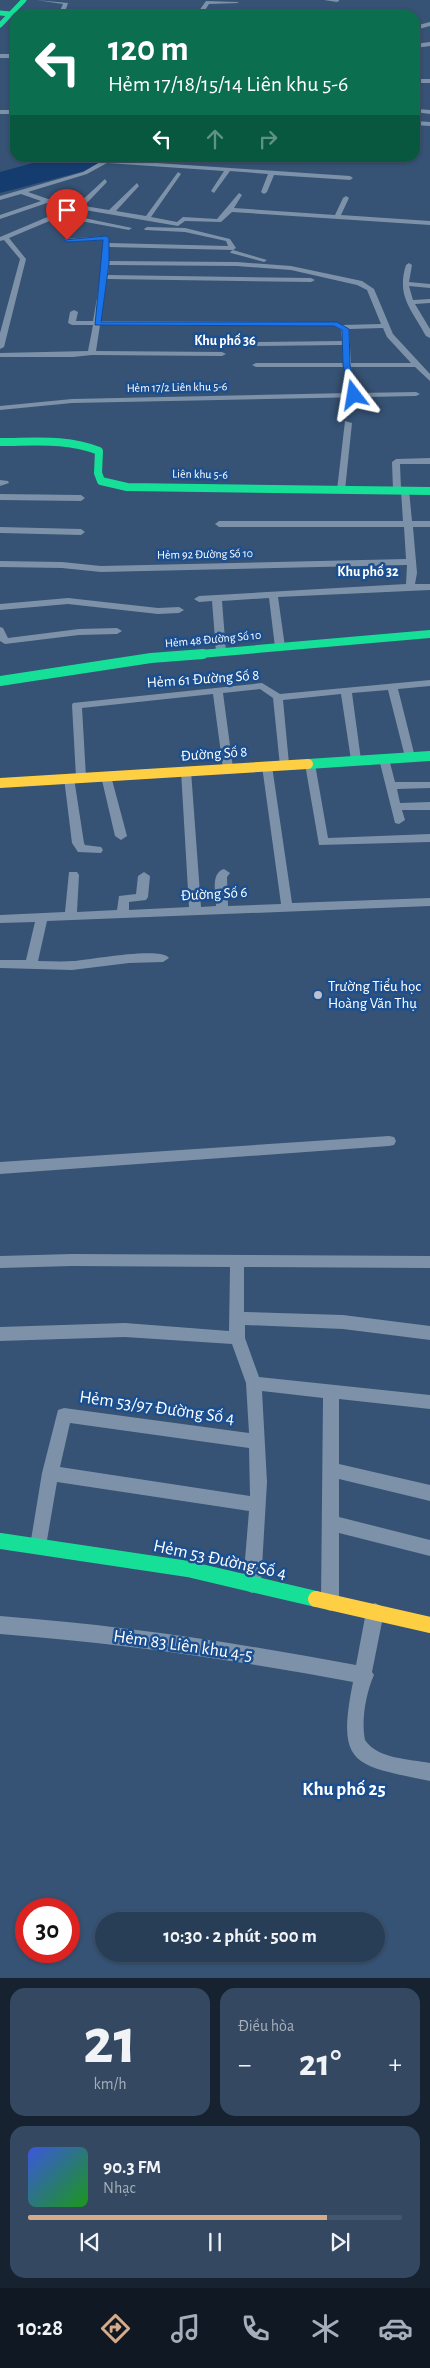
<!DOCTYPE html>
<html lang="vi">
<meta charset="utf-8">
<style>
body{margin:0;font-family:"Alegreya Sans",sans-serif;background:#344961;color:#f1f3f6;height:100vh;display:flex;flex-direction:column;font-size:19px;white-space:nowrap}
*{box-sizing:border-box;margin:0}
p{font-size:16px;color:#a5aeba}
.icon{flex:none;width:28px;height:28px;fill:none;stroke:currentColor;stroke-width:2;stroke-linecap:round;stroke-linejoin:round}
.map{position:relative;height:1978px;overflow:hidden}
.panel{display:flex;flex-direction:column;gap:10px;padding:10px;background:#162230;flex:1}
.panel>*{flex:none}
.hud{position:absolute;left:10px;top:10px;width:410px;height:152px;border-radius:15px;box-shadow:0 1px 4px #0004,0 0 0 1px #44576d;background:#0b6e4f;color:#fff;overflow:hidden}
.speed{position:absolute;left:15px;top:1898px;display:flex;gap:10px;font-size:25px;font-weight:700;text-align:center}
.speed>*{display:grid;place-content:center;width:65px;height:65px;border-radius:50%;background:#283e57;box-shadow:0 1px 4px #0004,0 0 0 1px #44576d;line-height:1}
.speed .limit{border:8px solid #d22;background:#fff;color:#111}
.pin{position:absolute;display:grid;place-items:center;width:42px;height:42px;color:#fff;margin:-51px -21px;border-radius:50% 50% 50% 0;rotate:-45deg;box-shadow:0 0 5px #0007}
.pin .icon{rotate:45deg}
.me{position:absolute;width:55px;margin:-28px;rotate:346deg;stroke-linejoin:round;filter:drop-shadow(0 0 4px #0008)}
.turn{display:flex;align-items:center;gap:18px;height:105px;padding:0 15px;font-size:22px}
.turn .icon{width:65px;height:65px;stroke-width:2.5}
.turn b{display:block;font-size:35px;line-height:42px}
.lanes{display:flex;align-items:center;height:48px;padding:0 15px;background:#0003;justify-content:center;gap:25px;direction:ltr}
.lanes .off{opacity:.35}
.big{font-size:38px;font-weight:600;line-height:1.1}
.panel .card{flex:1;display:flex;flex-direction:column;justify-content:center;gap:8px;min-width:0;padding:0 18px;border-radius:15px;background:#344961}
.panel .dial{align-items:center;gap:0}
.dial b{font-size:65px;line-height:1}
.song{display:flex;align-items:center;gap:15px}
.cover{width:60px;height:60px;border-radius:8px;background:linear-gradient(135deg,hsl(230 70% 55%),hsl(120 70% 35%))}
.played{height:5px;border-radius:2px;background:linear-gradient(90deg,#d6ab8b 80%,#44576d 80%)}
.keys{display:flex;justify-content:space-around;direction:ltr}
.heat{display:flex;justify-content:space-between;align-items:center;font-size:28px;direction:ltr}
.panel .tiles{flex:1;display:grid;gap:10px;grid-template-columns:1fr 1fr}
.card:last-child{grid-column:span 2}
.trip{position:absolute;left:95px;top:1912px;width:290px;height:50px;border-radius:25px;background:#283e57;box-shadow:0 1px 4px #0004,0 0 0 1px #44576d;font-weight:600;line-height:50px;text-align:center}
.dock{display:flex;height:80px;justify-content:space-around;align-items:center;background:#101923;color:#a5aeba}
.dock .icon{width:35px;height:35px}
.dock .selected{color:#d6ab8b}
.dock b{font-size:22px;color:#f1f3f6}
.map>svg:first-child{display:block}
.water{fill:#153c6e}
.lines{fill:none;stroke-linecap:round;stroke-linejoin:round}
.street{fill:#7d92a8;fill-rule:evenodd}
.fast-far3{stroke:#16e098;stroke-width:5}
.fast-far2{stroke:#16e098;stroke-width:8}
.fast-far1{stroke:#16e098;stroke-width:10}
.fast{stroke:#16e098;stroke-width:16}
.slow-far1{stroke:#ffcf43;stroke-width:10}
.slow{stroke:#ffcf43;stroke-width:16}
.route{fill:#1a73e8;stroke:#114b97}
.poi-dot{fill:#b9c2ce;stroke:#1b4f8f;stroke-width:2}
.labels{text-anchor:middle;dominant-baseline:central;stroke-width:5;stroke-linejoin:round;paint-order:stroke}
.far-street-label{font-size:12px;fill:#fff;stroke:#1b4f8f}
.far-neighbourhood-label{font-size:14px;font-weight:bold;fill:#fff;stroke:#1b4f8f}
.street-label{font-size:15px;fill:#fff;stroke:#1b4f8f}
.poi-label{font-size:15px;fill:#fff;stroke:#1b4f8f;text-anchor:start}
.near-street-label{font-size:18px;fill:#fff;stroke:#1b4f8f}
.near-neighbourhood-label{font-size:19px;font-weight:bold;fill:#fff;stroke:#1b4f8f}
</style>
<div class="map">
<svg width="430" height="1978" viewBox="0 0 430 1978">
<rect width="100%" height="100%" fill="#365274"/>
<!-- water -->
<path class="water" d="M51,158H107L88,170L0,193V172Z"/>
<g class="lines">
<!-- street -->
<path class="street" d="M36,0L68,3L64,15H58L63,4Z
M324,0H339V1L337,2Z
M206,1L237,2L239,3L209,4L202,15H196Z
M263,9L319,11L321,12L261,11Z
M430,22V26L415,30V26Z
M430,42V46L415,48V44Z
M0,54H15V58H0Z
M415,79H430V83H415Z
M417,109L430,110V114L415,112Z
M0,110H15V114H0Z
M415,121L430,122V126L415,125Z
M107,158H114L113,160L350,176L353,178L350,180L274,175L267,192L264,194L261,192L268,174L230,171L214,193L211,191L224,171L107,163L87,174L28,192L48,199L78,204L105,179L107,182L84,206L109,210L137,183L139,186L116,211L146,216L178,172L181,174L151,217L177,222L183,217L217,219L239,193L242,195L234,208L335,215L343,198L346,196L349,198L341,215L430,221V225L232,212L221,222L185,221L178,226L79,209L65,214L132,228L129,230L59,217L9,238L26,259L4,347L0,349V333L20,259L4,240L0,241V237L71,207L47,203L0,219V215L41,201L21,194L0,200V196L83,172Z
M147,227L185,228L230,239L236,248L233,250L267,260L264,262L231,253L230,252L233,250L109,247V261L237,262L291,266L362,281L374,289L393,334L430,374V381L415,367H351L357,393L416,392L420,394L416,396L72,403L0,410V406L72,399L350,393L344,367H256L252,365L256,363H343L342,345L258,346L254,344L258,342L342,341L341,330L334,326L100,325L96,351L222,352L226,354L222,356L92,355L73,357H0V353L88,351L93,325H72L68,323L70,312L74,310L78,312L76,321H93L103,263V240L67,242L64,240L65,239L106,236L109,238V243L228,246L226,241L185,232L145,230L144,229ZM109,265L237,266L291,270L357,285L367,290L381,324L342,325L335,322L101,321L107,279L311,282L315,280L311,278L108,275ZM383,328L387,337L411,363H351L349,329Z
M409,263L412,265L409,282L430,284V288L409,286L413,300L430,299V303L415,304L430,329V338L426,336C412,310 396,296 406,265Z
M345,421L352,423L345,490L341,493L337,490Z
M430,458V464H400L401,489L405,487L409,490L412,521H430V527H413L417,573L415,584H430V590L278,597L285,647L283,649L280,650L275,647L269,598L222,601L226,652L221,655L216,652L212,601L199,602L194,599L199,596L406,584L407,565L101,572L62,568L0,567V561L62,562L101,566L406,559L404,527H219L215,524L219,521H403L401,491L397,493L393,490L392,462L396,459Z
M0,480L8,481L9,483L0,486Z
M0,494L81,495L85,498L81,501L0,500Z
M0,527L81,529L85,532L81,535L0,533Z
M68,598L158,608L179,607L184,610L179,613L158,614L68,604L0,610V604Z
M0,627L3,628L8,638L79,629L117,628L122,631L117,634L79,635L5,644L0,641Z
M430,680V686L398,689L415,757L414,759H406L405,757L388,690L352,693L361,760L356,763L351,760L341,694L283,700L289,764L288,766H280L273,698L260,689L223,693L233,768L232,770H224L223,768L213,694L82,708L86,777L81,780L76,777L72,705L73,703L262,683L280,694Z
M384,756L389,759L395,782H430V788L397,789L400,803L430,802V810H402L405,820L399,824L395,823L379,759Z
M310,761L315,764L328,838L430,834V842L319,845L305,764Z
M267,763L272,766L292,903L430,898V906L47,921L38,961C50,961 62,962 73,961C89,960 161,946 169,958L163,962L129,963L72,970L0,968V960H26L35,922L0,923V915L65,912L69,872H77L79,875L77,912L117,910L119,896L136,894L138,876L144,872L150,876L148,897L146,900L129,902V910L189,907L181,771L186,768L191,771L201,907L216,906C216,895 210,873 224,869L230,873L227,877L228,906L281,904L262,766Z
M106,773L111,776L127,836L121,840L115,836L101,776Z
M69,775L74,778L84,843L85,845L101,847L103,850L101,853L78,852L72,843L64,778Z
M389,1136L394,1137L396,1141L394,1145L389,1146L0,1174V1162Z
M72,1254L430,1256V1268L244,1267V1312L343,1315L430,1326V1340L343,1329L245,1325V1338L259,1377L430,1395V1409L339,1399V1464L430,1485V1501L339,1479V1517L430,1540V1556L339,1533V1602L336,1608L330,1611L324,1608L321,1602L323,1398L262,1391L267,1482L261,1584L258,1590L252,1593L246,1590L243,1584L249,1511L57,1482L46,1546L44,1552L38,1554L32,1552L30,1546L42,1473L58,1410L64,1408L249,1433L246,1383L232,1344L125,1337L0,1341V1327L125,1323L229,1331L230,1267L72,1266L0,1268V1256ZM70,1423L249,1448L250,1496L60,1467Z
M375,1603L381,1606L384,1612L372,1672L374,1675C366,1693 361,1720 365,1740C377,1759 410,1759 430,1763V1781C354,1765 336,1767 353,1682C236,1660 119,1643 0,1634V1616C120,1625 238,1643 356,1665L366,1612L369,1606Z"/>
<!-- fast-far3 -->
<path class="fast-far3" d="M0,13L11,14
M0,25L24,0"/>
<!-- fast-far2 -->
<path class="fast-far2" d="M0,442C34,442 67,438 99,451L98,473L101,481L127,487L430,491
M189,655L430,634"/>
<!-- fast-far1 -->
<path class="fast-far1" d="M0,681L151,658L203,654
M308,764L430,756"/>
<!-- fast -->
<path class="fast" d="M0,1541L188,1569L316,1599"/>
<!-- slow-far1 -->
<path class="slow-far1" d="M0,783L308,764"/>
<!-- slow -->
<path class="slow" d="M316,1599L430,1625"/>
</g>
<!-- route -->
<path class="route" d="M106,236L109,238V263L101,322H337L349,329L350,365L358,395L354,397L351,395L343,365L342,330L334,326L95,325L103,240L67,242L64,240Z"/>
<!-- markers -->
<circle class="poi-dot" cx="318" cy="995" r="5"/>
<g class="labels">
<!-- far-street labels -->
<g class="far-street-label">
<text transform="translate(177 387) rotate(-1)">Hẻm 17/2 Liên khu 5-6</text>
<text transform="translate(200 474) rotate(1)">Liên khu 5-6</text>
<text transform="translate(205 554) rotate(-1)">Hẻm 92 Đường Số 10</text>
<text transform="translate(213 639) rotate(-5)">Hẻm 48 Đường Số 10</text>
</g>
<!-- far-neighbourhood labels -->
<g class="far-neighbourhood-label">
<text x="225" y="341">Khu phố 36</text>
<text x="368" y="572">Khu phố 32</text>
</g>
<!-- street labels -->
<g class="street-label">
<text transform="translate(203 679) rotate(-4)">Hẻm 61 Đường Số 8</text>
<text transform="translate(214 754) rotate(-4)">Đường Số 8</text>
<text transform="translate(214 894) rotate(-3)">Đường Số 6</text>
</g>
<!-- poi labels -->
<g class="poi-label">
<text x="328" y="986">Trường Tiểu học<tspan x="328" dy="17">Hoàng Văn Thụ</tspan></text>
</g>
<!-- near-street labels -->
<g class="near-street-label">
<text transform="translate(157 1408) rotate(8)">Hẻm 53/97 Đường Số 4</text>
<text transform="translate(220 1560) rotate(12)">Hẻm 53 Đường Số 4</text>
<text transform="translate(183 1646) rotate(8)">Hẻm 83 Liên khu 4-5</text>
</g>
<!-- near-neighbourhood labels -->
<g class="near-neighbourhood-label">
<text x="344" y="1789">Khu phố 25</text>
</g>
</g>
</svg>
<div class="speed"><div class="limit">30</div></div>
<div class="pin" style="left:67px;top:240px;background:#d93025"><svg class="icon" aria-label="arrive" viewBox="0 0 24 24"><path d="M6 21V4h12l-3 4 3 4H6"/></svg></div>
<svg class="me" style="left:354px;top:395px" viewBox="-20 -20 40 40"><path d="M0-17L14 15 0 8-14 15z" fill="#1a73e8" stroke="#fff" stroke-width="4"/></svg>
<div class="trip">10:30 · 2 phút · 500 m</div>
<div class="hud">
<div class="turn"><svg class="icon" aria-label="left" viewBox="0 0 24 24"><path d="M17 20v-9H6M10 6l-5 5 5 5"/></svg><div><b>120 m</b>Hẻm 17/18/15/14 Liên khu 5-6</div></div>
<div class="lanes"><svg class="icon" aria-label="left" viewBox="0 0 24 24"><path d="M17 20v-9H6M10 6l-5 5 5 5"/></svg><svg class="icon off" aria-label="ahead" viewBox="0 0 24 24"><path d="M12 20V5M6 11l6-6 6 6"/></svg><svg class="icon off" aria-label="right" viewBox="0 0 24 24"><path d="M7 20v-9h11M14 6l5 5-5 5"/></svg></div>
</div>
</div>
<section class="panel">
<div class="tiles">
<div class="card dial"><b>21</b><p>km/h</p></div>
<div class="card"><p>Điều hòa</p>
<div class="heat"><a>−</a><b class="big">21°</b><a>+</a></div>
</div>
<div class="card">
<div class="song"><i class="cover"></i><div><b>90.3 FM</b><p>Nhạc</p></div></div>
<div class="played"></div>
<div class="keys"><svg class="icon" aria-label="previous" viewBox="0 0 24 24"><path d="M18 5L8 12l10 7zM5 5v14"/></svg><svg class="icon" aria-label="pause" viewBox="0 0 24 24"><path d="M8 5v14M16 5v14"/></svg><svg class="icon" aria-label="next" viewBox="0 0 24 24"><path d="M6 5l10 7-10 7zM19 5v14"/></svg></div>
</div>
</div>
</section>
<nav class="dock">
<b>10:28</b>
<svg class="icon selected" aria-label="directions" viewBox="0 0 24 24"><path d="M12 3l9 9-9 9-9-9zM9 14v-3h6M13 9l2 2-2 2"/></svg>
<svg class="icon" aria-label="music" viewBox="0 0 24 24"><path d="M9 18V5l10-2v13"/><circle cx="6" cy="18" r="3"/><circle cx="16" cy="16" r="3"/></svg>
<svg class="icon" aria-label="phone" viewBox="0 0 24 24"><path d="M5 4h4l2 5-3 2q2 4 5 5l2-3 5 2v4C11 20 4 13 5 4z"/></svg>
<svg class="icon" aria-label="climate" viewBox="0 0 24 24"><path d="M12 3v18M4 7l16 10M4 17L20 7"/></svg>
<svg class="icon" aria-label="car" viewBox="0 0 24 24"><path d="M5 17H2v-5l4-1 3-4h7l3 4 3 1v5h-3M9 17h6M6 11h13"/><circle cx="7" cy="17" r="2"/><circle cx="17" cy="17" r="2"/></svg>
</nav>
